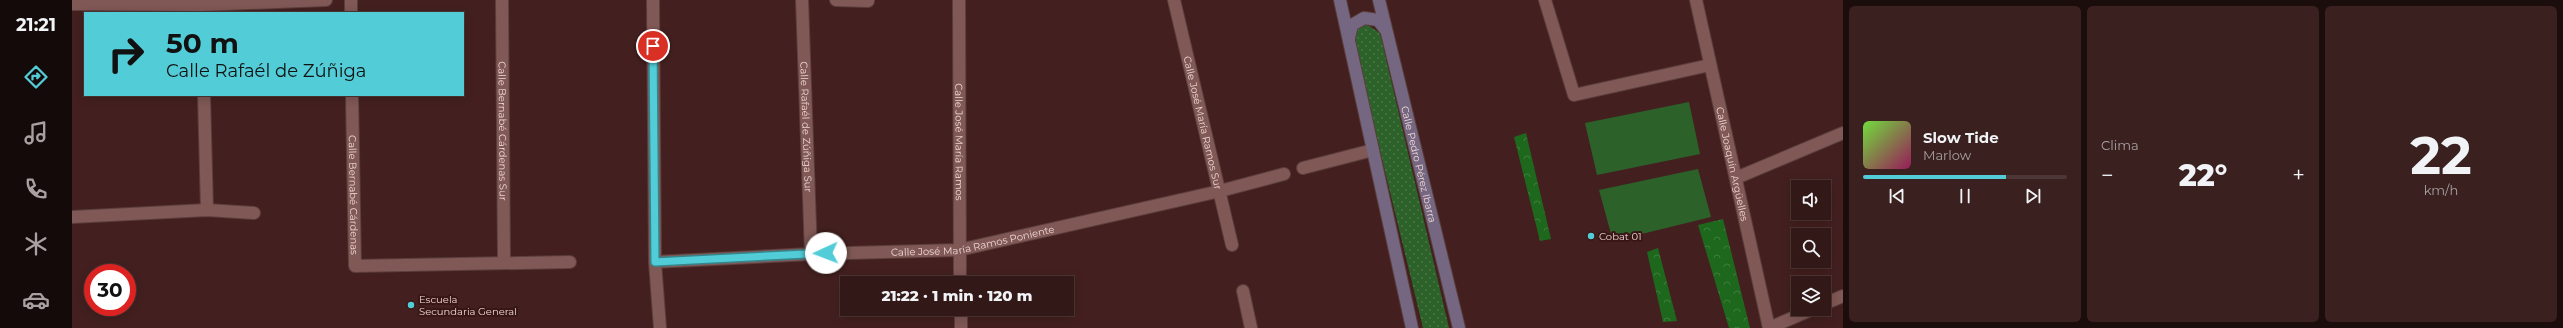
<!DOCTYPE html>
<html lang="es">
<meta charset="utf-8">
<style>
body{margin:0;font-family:Montserrat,sans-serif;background:#3a2120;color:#f1f3f6;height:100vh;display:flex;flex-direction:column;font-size:15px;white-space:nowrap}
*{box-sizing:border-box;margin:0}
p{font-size:13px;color:#a8a0a1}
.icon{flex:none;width:22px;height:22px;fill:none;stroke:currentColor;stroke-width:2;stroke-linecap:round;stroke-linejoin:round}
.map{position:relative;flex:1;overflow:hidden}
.panel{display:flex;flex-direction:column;gap:6px;padding:6px;background:#1c0d0d;width:720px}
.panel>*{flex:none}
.top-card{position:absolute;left:12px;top:12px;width:380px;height:84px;border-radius:0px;box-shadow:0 2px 10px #0003,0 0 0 1px #4d3736;background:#52ccd6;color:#111;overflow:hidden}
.tools{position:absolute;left:1719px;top:180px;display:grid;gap:8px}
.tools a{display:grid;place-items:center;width:40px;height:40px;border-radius:0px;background:#321817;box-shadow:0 2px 10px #0003,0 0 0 1px #4d3736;font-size:20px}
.speed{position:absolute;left:12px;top:264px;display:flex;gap:8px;font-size:20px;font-weight:700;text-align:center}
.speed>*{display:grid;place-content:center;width:52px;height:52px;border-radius:50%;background:#321817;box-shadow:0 2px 10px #0003,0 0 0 1px #4d3736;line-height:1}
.speed .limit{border:6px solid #d22;background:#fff;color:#111}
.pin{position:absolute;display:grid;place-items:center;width:34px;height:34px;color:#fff;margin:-17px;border:2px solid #fff;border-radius:50%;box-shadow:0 1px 4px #0007}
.me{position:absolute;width:44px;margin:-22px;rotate:268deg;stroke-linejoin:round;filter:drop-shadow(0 0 3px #0008)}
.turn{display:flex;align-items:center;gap:14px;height:84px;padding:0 16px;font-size:18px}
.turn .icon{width:52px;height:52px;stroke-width:2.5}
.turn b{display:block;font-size:28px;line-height:34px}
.big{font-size:30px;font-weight:800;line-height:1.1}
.panel .card{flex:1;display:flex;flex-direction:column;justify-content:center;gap:6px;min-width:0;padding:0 14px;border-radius:6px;background:#3a2120}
.panel .dial{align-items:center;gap:0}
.dial b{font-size:52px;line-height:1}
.song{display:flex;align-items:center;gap:12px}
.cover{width:48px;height:48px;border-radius:6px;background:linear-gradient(135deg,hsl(100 70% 55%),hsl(330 70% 35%))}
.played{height:4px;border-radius:2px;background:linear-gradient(90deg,#52ccd6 70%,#4d3736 70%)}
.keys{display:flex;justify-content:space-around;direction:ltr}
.heat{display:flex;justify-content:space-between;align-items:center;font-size:22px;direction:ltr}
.panel .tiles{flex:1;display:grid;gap:6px;grid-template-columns:repeat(3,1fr)}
.trip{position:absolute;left:768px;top:276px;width:234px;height:40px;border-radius:0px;background:#321817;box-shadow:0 2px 10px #0003,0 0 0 1px #4d3736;font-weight:800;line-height:40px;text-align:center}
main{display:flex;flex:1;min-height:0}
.tab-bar{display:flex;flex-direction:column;width:72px;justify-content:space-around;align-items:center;background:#140a09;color:#a8a0a1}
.tab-bar .icon{width:28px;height:28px}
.tab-bar .active{color:#52ccd6}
.tab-bar b{font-size:18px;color:#f1f3f6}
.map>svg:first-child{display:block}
.forest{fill:url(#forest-crowns)}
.park{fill:url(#park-dots)}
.garden{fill:#2c612a}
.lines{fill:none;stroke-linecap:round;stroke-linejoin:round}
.minor-casing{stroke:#5b3e3d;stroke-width:14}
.secondary-casing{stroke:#5b3e3d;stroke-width:14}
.minor{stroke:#805855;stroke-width:12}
.secondary{stroke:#756781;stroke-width:12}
.route-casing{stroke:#35858b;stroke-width:10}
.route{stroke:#52ccd6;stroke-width:7}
.poi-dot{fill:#52ccd6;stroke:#381615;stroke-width:1.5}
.labels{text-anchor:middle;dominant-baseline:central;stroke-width:4;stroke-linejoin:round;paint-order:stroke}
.street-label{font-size:10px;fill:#eed6d4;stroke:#381615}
.poi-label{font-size:10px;fill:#eed6d4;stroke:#381615;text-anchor:start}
</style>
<main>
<nav class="tab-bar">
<b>21:21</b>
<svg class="icon active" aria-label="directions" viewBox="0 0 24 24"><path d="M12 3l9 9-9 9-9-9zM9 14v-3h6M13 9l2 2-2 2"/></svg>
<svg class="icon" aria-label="music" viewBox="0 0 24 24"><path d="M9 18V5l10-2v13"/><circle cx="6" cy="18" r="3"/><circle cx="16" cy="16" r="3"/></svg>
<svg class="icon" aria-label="phone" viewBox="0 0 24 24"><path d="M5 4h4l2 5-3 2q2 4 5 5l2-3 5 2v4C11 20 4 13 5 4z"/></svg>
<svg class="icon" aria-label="climate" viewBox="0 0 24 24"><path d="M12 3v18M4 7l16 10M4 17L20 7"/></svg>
<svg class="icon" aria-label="car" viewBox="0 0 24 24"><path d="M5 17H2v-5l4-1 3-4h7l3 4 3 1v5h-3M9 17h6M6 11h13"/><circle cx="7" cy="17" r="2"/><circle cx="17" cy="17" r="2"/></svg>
</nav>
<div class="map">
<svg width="1771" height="328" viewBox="0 0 1771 328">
<defs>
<pattern id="forest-crowns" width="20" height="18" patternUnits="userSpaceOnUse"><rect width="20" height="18" fill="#1d681d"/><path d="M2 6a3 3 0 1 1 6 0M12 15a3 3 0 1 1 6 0" fill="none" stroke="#3e7d3d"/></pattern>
<pattern id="park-dots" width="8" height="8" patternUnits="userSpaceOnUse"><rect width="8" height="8" fill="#2c612a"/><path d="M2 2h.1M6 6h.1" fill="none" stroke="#4b7748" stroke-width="1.8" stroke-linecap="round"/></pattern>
</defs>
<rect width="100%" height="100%" fill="#43201f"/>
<!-- forest -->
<path class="forest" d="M1454,133L1479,239L1468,241L1442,137Z
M1651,219L1678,328H1657L1626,225Z
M1586,248L1605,321L1591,322L1575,252Z"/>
<!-- park -->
<path class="park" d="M1294,24L1308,33L1377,328H1351L1281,39L1282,29Z"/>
<!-- garden -->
<path class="garden" d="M1617,102L1628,154L1525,175L1513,123Z
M1626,169L1639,217L1541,241L1527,190Z"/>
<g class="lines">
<defs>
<g id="minor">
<path d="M279,0V13"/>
<path id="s1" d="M430,0L432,262"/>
<path d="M581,0L583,262L588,328"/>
<path id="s2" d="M730,0L739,254"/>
<path d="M764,0L796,1"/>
<path id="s3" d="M887,0L888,283"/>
<path id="s4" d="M1102,0L1160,245"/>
<path d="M1473,0L1502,95L1638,65"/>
<path id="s5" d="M1624,0L1697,328"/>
<path d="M0,4L129,5L254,0"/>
<path d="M132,95L135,210"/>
<path id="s6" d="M280,95L283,266L498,262"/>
<path d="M1231,168L1301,150"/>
<path d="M1664,178L1771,133"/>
<path d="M0,217L135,210L182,213"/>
<path id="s7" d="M583,262L739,254L887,250L1148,191L1212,174"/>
<path d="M1171,291L1179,328"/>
<path d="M1752,304L1771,296"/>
<path d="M889,309V328"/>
<path d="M1697,328L1741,309"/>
</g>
<g id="secondary">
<path d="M1268,0L1340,328"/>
<path id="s8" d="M1307,0L1387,328"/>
<path d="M1277,38L1280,25L1292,18L1306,20L1313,29"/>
</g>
</defs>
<!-- minor casing -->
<use href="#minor" class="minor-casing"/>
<!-- secondary casing -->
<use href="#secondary" class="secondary-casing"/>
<!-- minor -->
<use href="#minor" class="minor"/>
<!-- secondary -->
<use href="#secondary" class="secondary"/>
</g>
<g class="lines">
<defs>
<path id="route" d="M581,46L583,262L754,253"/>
</defs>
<!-- route casing -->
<use href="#route" class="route-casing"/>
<!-- route -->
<use href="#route" class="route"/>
</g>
<!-- markers -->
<g class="poi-dot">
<circle cx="1519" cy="236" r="4"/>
<circle cx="339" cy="305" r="4"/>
</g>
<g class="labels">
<!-- street labels -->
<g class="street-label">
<text stroke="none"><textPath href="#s4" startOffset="126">Calle José María Ramos Sur</textPath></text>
<text stroke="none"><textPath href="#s2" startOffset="127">Calle Rafaél de Zúñiga Sur</textPath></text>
<text stroke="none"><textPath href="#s1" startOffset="131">Calle Bernabé Cárdenas Sur</textPath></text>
<text stroke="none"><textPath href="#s3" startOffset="142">Calle José María Ramos</textPath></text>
<text stroke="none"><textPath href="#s8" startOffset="169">Calle Pedro Pérez Ibarra</textPath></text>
<text stroke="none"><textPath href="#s5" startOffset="168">Calle Joaquín Argüelles</textPath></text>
<text stroke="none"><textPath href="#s6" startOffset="100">Calle Bernabé Cárdenas</textPath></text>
<text stroke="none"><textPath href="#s7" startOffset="319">Calle José María Ramos Poniente</textPath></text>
</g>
<!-- poi labels -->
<g class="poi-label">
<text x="1527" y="236">Cobat 01</text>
<text x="347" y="299">Escuela<tspan x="347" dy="12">Secundaria General</tspan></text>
</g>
</g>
</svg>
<div class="tools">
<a><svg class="icon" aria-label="sound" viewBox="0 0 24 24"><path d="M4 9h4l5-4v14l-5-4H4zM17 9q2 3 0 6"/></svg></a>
<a><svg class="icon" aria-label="search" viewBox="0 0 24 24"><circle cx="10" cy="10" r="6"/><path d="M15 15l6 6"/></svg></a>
<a><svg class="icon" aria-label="layers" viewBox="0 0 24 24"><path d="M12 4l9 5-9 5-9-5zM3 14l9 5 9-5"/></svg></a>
</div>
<div class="speed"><div class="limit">30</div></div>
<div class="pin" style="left:581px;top:46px;background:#d93025"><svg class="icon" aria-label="arrive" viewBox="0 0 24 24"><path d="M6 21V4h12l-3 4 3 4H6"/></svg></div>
<svg class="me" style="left:754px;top:253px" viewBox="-20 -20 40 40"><circle r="19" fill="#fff"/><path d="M0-13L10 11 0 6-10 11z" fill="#52ccd6"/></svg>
<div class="trip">21:22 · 1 min · 120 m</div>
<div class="top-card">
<div class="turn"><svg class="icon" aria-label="right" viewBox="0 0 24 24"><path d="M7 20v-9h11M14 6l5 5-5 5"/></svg><div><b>50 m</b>Calle Rafaél de Zúñiga</div></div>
</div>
</div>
<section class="panel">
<div class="tiles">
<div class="card">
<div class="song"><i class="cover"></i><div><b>Slow Tide</b><p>Marlow</p></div></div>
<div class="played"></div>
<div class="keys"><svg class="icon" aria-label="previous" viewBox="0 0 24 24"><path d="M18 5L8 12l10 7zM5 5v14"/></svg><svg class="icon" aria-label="pause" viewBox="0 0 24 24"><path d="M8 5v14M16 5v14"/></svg><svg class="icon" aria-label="next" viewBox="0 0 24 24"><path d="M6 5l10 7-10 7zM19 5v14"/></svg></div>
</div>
<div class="card"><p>Clima</p>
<div class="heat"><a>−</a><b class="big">22°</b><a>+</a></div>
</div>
<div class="card dial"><b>22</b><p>km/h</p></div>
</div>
</section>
</main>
